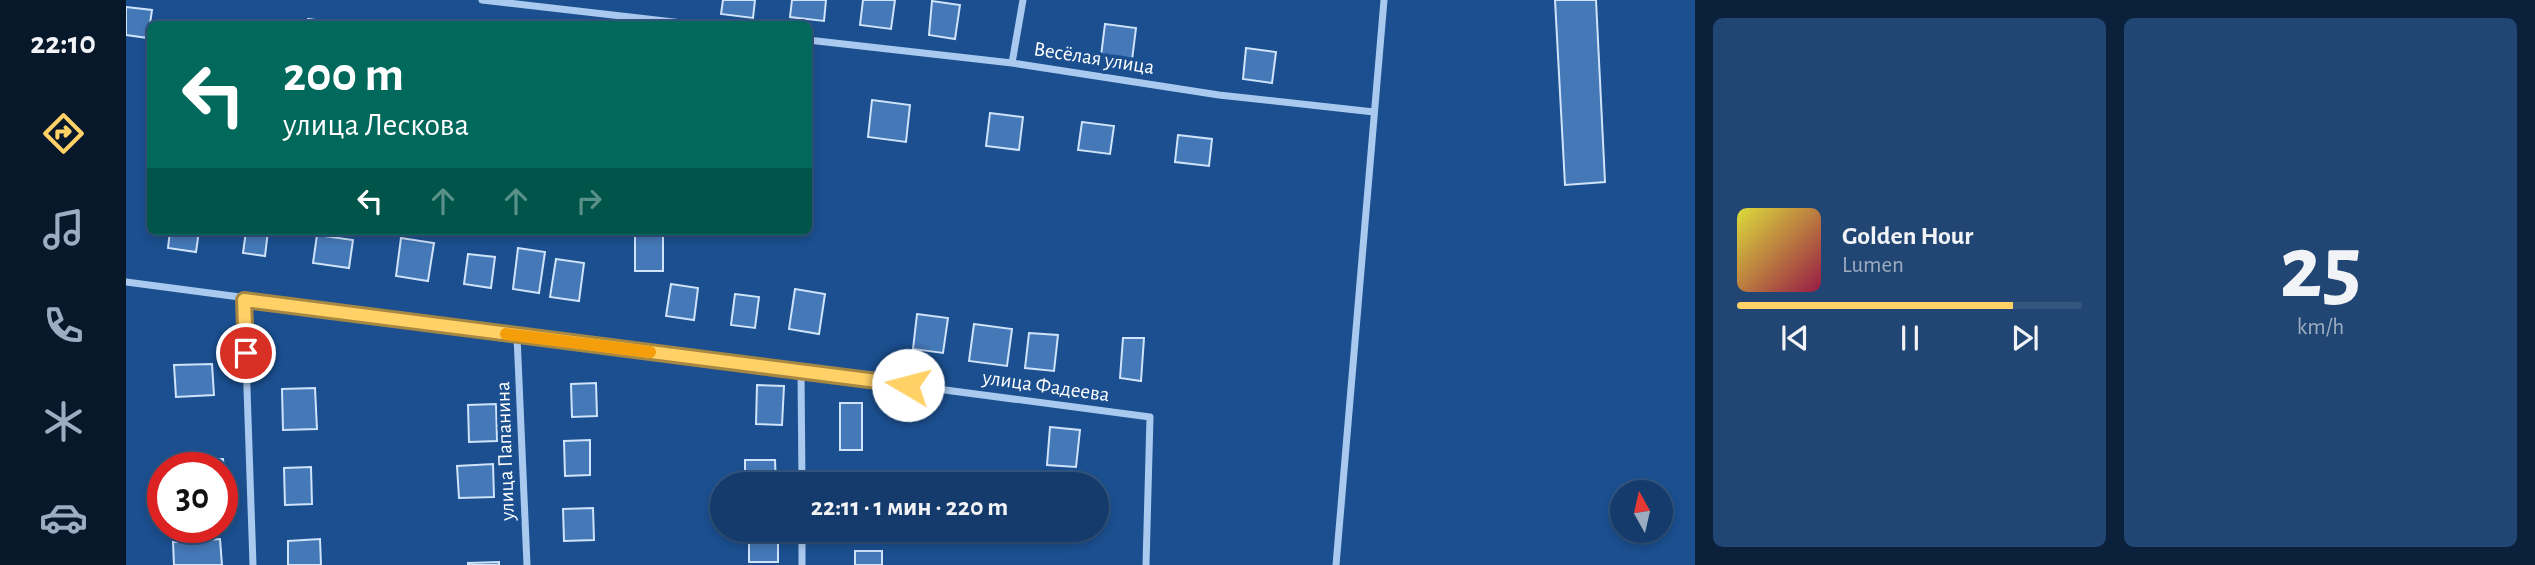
<!DOCTYPE html>
<html lang="ru">
<meta charset="utf-8">
<style>
body{margin:0;font-family:"Alegreya Sans",sans-serif;background:#214673;color:#f1f3f6;height:100vh;display:flex;flex-direction:column;font-size:26px;white-space:nowrap}
*{box-sizing:border-box;margin:0}
p{font-size:23px;color:#9dadc1}
.icon{flex:none;width:38px;height:38px;fill:none;stroke:currentColor;stroke-width:2;stroke-linecap:round;stroke-linejoin:round}
.map{position:relative;flex:1;overflow:hidden}
.panel{display:flex;flex-direction:column;gap:18px;padding:18px;background:#0b203b;width:840px}
.panel>*{flex:none}
.top-card{position:absolute;left:21px;top:21px;width:665px;height:214px;border-radius:10px;box-shadow:0 4px 10px #0003,0 0 0 2px #33557e;background:#00695c;color:#fff;overflow:hidden}
.needle{width:46px;rotate:352deg}
.controls{position:absolute;left:1484px;top:480px;display:grid;gap:14px}
.controls a{display:grid;place-items:center;width:63px;height:63px;border-radius:50%;background:#143b6b;box-shadow:0 4px 10px #0003,0 0 0 2px #33557e;font-size:35px}
.speed{position:absolute;left:21px;top:452px;display:flex;gap:14px;font-size:35px;font-weight:700;text-align:center}
.speed>*{display:grid;place-content:center;width:91px;height:91px;border-radius:50%;background:#143b6b;box-shadow:0 4px 10px #0003,0 0 0 2px #33557e;line-height:1}
.speed .limit{border:10px solid #d22;background:#fff;color:#111}
.pin{position:absolute;display:grid;place-items:center;width:60px;height:60px;color:#fff;margin:-30px;border:4px solid #fff;border-radius:50%;box-shadow:0 2px 7px #0007}
.me{position:absolute;width:77px;margin:-38px;rotate:278deg;stroke-linejoin:round;filter:drop-shadow(0 0 5px #0008)}
.turn{display:flex;align-items:center;gap:24px;height:147px;padding:0 21px;font-size:32px}
.turn .icon{width:91px;height:91px;stroke-width:2.5}
.turn b{display:block;font-size:49px;line-height:60px}
.lanes{display:flex;align-items:center;height:66px;padding:0 21px;background:#0003;justify-content:center;gap:35px;direction:ltr}
.lanes .off{opacity:.35}
.panel .widget{flex:1;display:flex;flex-direction:column;justify-content:center;gap:10px;min-width:0;padding:0 24px;border-radius:10px;background:#214673}
.panel .dial{align-items:center;gap:0}
.dial b{font-size:91px;line-height:1}
.song{display:flex;align-items:center;gap:21px}
.cover{width:84px;height:84px;border-radius:10px;background:linear-gradient(135deg,hsl(60 70% 55%),hsl(340 70% 35%))}
.played{height:7px;border-radius:4px;background:linear-gradient(90deg,#ffd166 80%,#33557e 80%)}
.keys{display:flex;justify-content:space-around;direction:ltr}
.panel .tiles{flex:1;display:grid;gap:18px;grid-template-columns:repeat(2,1fr)}
.trip{position:absolute;left:584px;top:472px;width:399px;height:70px;border-radius:35px;background:#143b6b;box-shadow:0 4px 10px #0003,0 0 0 2px #33557e;font-weight:700;line-height:70px;text-align:center}
main{display:flex;flex:1;min-height:0}
.tab-bar{display:flex;flex-direction:column;width:126px;justify-content:space-around;align-items:center;background:#08182b;color:#9dadc1}
.tab-bar .icon{width:49px;height:49px}
.tab-bar .on{color:#ffd166}
.tab-bar b{font-size:32px;color:#f1f3f6}
.map>svg:first-child{display:block}
.building{fill:#4478b7;stroke:#cfe3fa;stroke-width:2}
.lines{fill:none;stroke-linecap:round;stroke-linejoin:round}
.minor{stroke:#a9c9ee;stroke-width:7}
.route-casing{stroke:#a68842;stroke-width:18}
.route{stroke:#ffd166;stroke-width:12}
.slow{stroke:#f59e0b;stroke-width:12}
.labels{text-anchor:middle;dominant-baseline:central;stroke-width:7;stroke-linejoin:round;paint-order:stroke}
.street-label{font-size:21px;fill:#fff;stroke:#1b4f8f}
</style>
<main>
<nav class="tab-bar">
<b>22:10</b>
<svg class="icon on" aria-label="directions" viewBox="0 0 24 24"><path d="M12 3l9 9-9 9-9-9zM9 14v-3h6M13 9l2 2-2 2"/></svg>
<svg class="icon" aria-label="music" viewBox="0 0 24 24"><path d="M9 18V5l10-2v13"/><circle cx="6" cy="18" r="3"/><circle cx="16" cy="16" r="3"/></svg>
<svg class="icon" aria-label="phone" viewBox="0 0 24 24"><path d="M5 4h4l2 5-3 2q2 4 5 5l2-3 5 2v4C11 20 4 13 5 4z"/></svg>
<svg class="icon" aria-label="climate" viewBox="0 0 24 24"><path d="M12 3v18M4 7l16 10M4 17L20 7"/></svg>
<svg class="icon" aria-label="car" viewBox="0 0 24 24"><path d="M5 17H2v-5l4-1 3-4h7l3 4 3 1v5h-3M9 17h6M6 11h13"/><circle cx="7" cy="17" r="2"/><circle cx="17" cy="17" r="2"/></svg>
</nav>
<div class="map">
<svg width="1569" height="565" viewBox="0 0 1569 565">
<rect width="100%" height="100%" fill="#1b4f8f"/>
<!-- building -->
<path class="building" d="M597,0H629L627,18L595,14Z
M666,0H700L698,21L664,17Z
M737,0H769L765,29L734,25Z
M1429,0H1470L1479,182L1439,185Z
M806,1L834,5L829,39L803,35Z
M0,7L26,10L22,38L0,35Z
M182,19L221,24H181Z
M979,24L1010,28L1006,60L975,56Z
M1120,48L1150,52L1146,83L1117,79Z
M746,100L784,105L780,142L742,137Z
M864,113L897,117L893,150L860,146Z
M956,122L988,126L984,154L952,150Z
M682,131H687L685,177H682Z
M1052,135L1086,139L1083,166L1049,162Z
M44,231H73L70,252L42,248Z
M120,231H142L139,256L117,253Z
M509,231H537V271H509Z
M191,235L227,240L223,268L187,263Z
M275,238L308,243L302,281L270,276Z
M392,248L419,252L413,293L387,289Z
M342,254L369,257L365,288L338,284Z
M430,259L458,263L453,301L424,297Z
M545,284L572,288L568,320L540,316Z
M669,289L699,294L693,334L663,329Z
M609,294L633,297L629,328L605,325Z
M791,314L822,318L817,353L787,349Z
M848,324L886,329L881,366L843,361Z
M903,333L932,335L928,371L899,368Z
M997,338H1018L1015,381L994,378Z
M86,364L88,395L50,397L48,365Z
M470,383L471,416L446,417L445,384Z
M631,385L658,386L656,425L630,424Z
M189,388L191,429L157,430L156,389Z
M714,403H736V450H714Z
M370,404L371,441L343,442L342,405Z
M924,427L954,430L950,467L921,465Z
M464,440V475L439,476L438,441Z
M97,459L99,484L96,467H53L52,461Z
M619,460H649L650,485H619Z
M367,464L368,497L333,498L331,466Z
M185,467L186,504L159,505L158,468Z
M752,478V485H714V479Z
M467,508L468,540L438,541L437,509Z
M623,534H652V562H623Z
M94,539L96,565H48L47,542Z
M194,539L195,565H162V541Z
M729,551H756V565H729Z
M373,562V565H342V563Z"/>
<g class="lines">
<!-- minor -->
<path class="minor" d="M356,0L565,24
M682,40L886,63L1093,95L1248,112
M886,63L897,0
M0,282L1024,417L1020,565
M118,300L127,565
M391,336L401,565
M675,371L676,485
M676,530V565
M1210,565L1258,0"/>
</g>
<g class="lines">
<defs>
<path id="route" d="M120,353L118,300L782,385"/>
</defs>
<!-- route casing -->
<use href="#route" class="route-casing"/>
<!-- route -->
<use href="#route" class="route"/>
<!-- slow -->
<path class="slow" d="M380,334L524,352"/>
</g>
<g class="labels">
<!-- street labels -->
<g class="street-label">
<text transform="translate(968 58) rotate(9)">Весёлая улица</text>
<text transform="translate(920 386) rotate(8)">улица Фадеева</text>
<text transform="translate(379 451) rotate(-92)">улица Папанина</text>
</g>
</g>
</svg>
<div class="controls">
<a><svg class="needle" viewBox="-14 -14 28 28"><path d="M0-13l5 13h-10z" fill="#e53935"/><path d="M0 13l5-13h-10z" fill="#9dadc1"/></svg></a>
</div>
<div class="speed"><div class="limit">30</div></div>
<div class="pin" style="left:120px;top:353px;background:#d93025"><svg class="icon" aria-label="arrive" viewBox="0 0 24 24"><path d="M6 21V4h12l-3 4 3 4H6"/></svg></div>
<svg class="me" style="left:782px;top:385px" viewBox="-20 -20 40 40"><circle r="19" fill="#fff"/><path d="M0-13L10 11 0 6-10 11z" fill="#ffd166"/></svg>
<div class="trip">22:11 · 1 мин · 220 m</div>
<div class="top-card">
<div class="turn"><svg class="icon" aria-label="left" viewBox="0 0 24 24"><path d="M17 20v-9H6M10 6l-5 5 5 5"/></svg><div><b>200 m</b>улица Лескова</div></div>
<div class="lanes"><svg class="icon" aria-label="left" viewBox="0 0 24 24"><path d="M17 20v-9H6M10 6l-5 5 5 5"/></svg><svg class="icon off" aria-label="ahead" viewBox="0 0 24 24"><path d="M12 20V5M6 11l6-6 6 6"/></svg><svg class="icon off" aria-label="ahead" viewBox="0 0 24 24"><path d="M12 20V5M6 11l6-6 6 6"/></svg><svg class="icon off" aria-label="right" viewBox="0 0 24 24"><path d="M7 20v-9h11M14 6l5 5-5 5"/></svg></div>
</div>
</div>
<section class="panel">
<div class="tiles">
<div class="widget">
<div class="song"><i class="cover"></i><div><b>Golden Hour</b><p>Lumen</p></div></div>
<div class="played"></div>
<div class="keys"><svg class="icon" aria-label="previous" viewBox="0 0 24 24"><path d="M18 5L8 12l10 7zM5 5v14"/></svg><svg class="icon" aria-label="pause" viewBox="0 0 24 24"><path d="M8 5v14M16 5v14"/></svg><svg class="icon" aria-label="next" viewBox="0 0 24 24"><path d="M6 5l10 7-10 7zM19 5v14"/></svg></div>
</div>
<div class="widget dial"><b>25</b><p>km/h</p></div>
</div>
</section>
</main>
